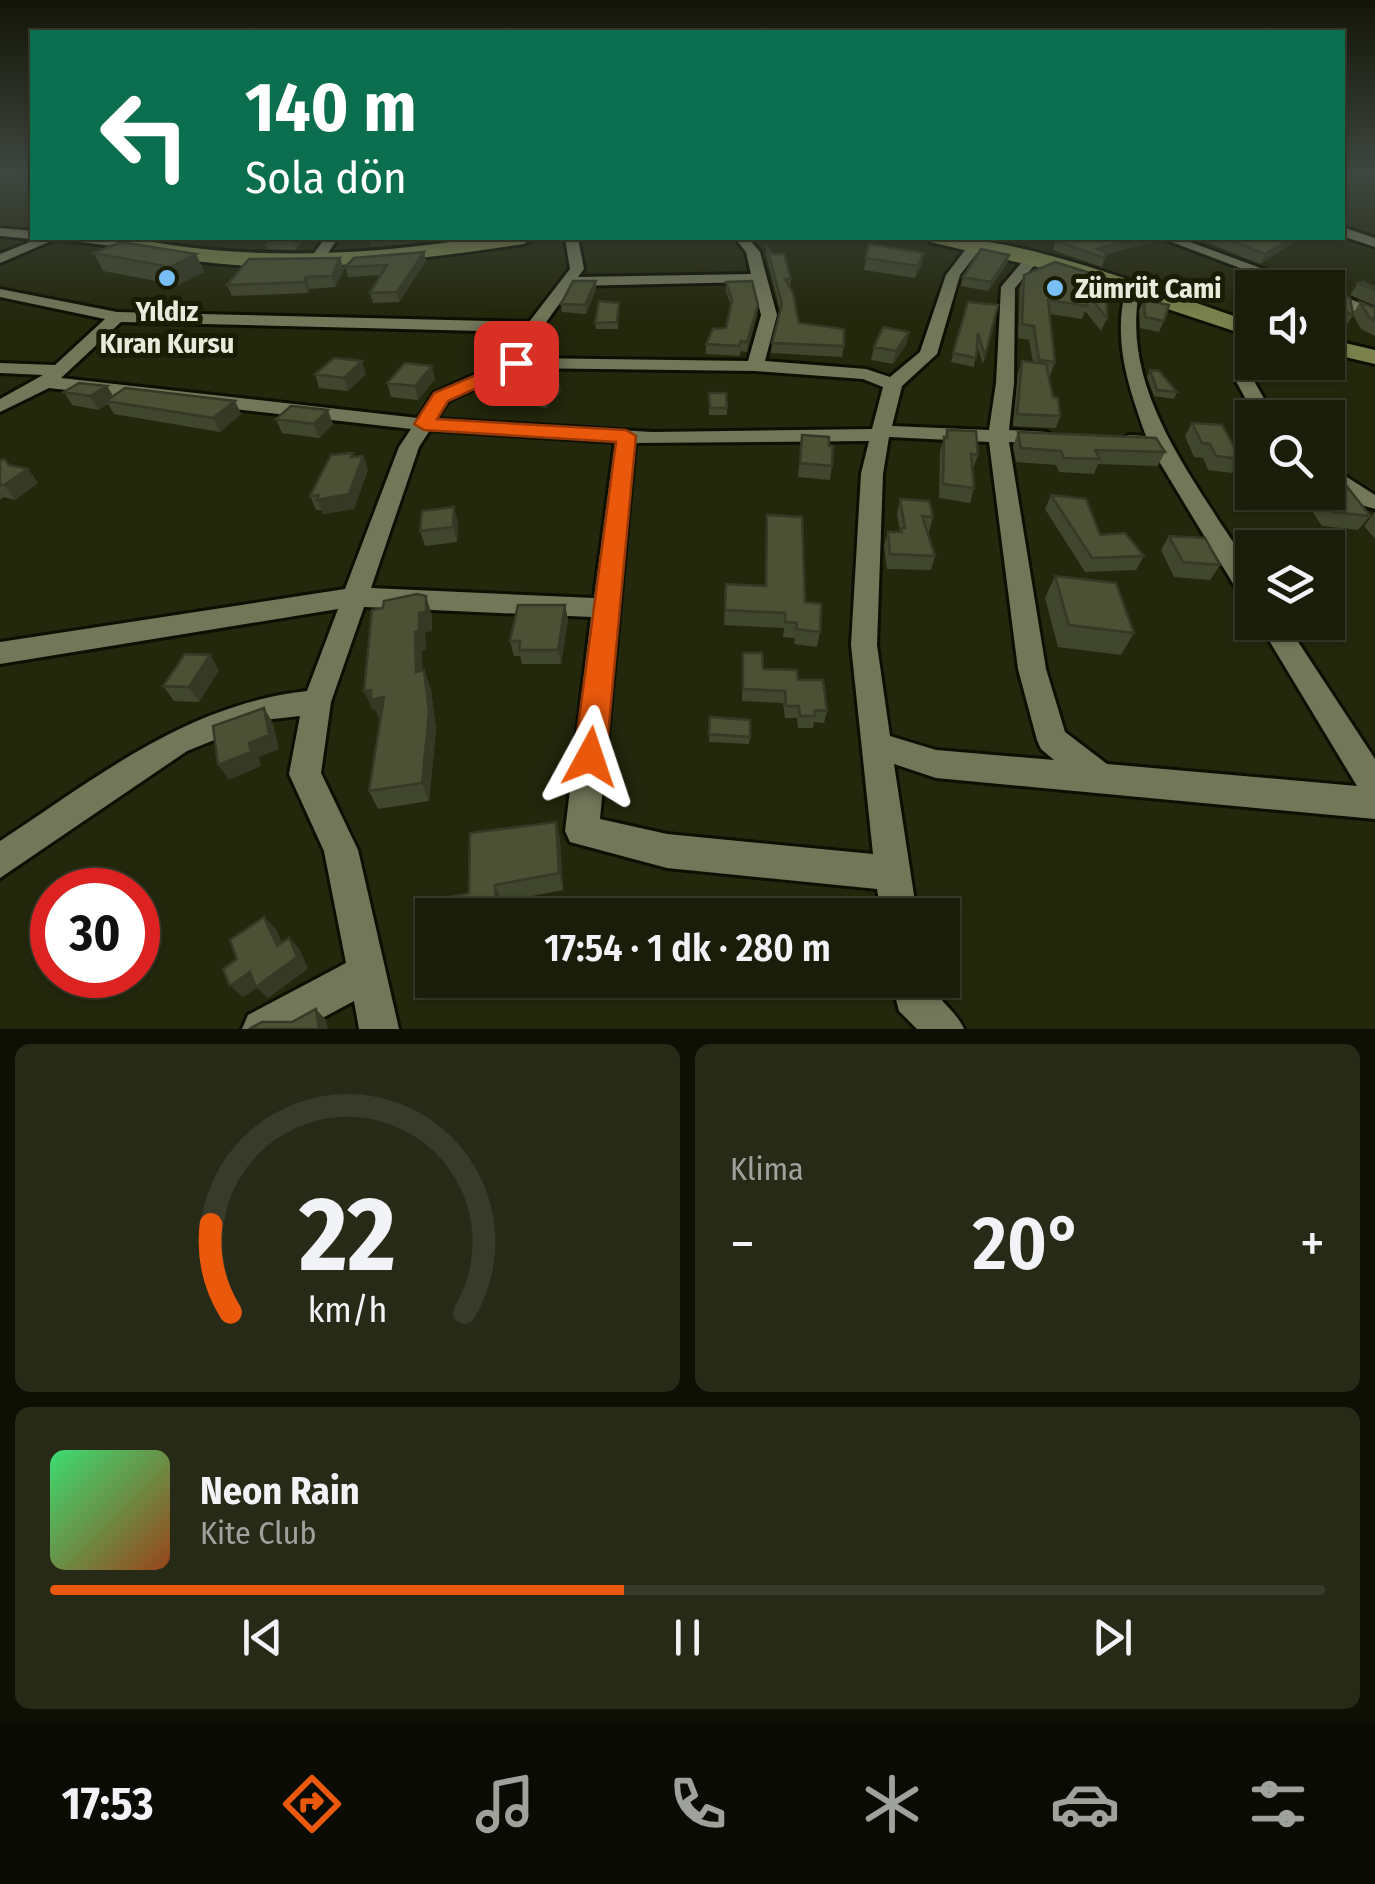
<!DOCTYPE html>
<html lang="tr">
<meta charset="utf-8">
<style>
body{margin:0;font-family:"Fira Sans Condensed",sans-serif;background:#272a17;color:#f1f3f6;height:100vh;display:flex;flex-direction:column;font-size:38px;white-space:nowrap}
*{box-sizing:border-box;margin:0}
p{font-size:32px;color:#9fa29c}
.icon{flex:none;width:55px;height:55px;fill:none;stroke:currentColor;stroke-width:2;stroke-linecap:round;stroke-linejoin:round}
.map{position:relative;height:1029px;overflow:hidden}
.details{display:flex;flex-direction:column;gap:15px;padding:15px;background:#0e1005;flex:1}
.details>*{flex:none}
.banner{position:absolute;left:30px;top:30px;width:1315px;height:210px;border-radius:0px;box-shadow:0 2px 8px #0004,0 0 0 2px #383b2a;background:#0b6e4f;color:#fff;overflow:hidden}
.fabs{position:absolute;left:1235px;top:270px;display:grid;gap:20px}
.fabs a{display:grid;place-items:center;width:110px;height:110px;border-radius:0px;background:#1a1d09;box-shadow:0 2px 8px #0004,0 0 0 2px #383b2a;font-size:50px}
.speed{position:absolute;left:30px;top:868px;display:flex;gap:20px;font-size:50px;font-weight:700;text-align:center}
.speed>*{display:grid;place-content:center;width:130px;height:130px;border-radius:50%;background:#1a1d09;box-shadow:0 2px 8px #0004,0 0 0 2px #383b2a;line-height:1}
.speed .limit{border:15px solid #d22;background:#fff;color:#111}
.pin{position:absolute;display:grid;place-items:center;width:85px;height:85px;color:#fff;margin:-42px;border-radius:20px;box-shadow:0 5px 15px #0006}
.me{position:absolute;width:110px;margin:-55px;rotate:5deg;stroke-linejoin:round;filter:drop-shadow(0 0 8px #0008)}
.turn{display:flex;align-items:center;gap:35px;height:210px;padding:0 50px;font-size:45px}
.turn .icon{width:130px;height:130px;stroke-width:2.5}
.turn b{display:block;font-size:70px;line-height:85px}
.big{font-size:75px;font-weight:600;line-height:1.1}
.details .widget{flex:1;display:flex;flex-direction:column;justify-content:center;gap:15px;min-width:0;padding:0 35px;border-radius:15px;background:#272a17}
.details .dial{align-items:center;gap:0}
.dial svg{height:260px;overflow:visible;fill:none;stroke:#383b2a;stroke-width:7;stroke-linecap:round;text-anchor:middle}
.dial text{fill:#f1f3f6;stroke:none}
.song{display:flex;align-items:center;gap:30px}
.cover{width:120px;height:120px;border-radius:15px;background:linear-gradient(135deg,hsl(140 70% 55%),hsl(20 70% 35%))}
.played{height:10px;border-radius:5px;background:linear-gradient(90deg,#ea580c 45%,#383b2a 45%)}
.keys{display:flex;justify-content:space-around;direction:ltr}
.heat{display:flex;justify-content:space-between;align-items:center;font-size:55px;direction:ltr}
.details .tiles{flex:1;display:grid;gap:15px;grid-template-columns:1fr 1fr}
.widget:last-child{grid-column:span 2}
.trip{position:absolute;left:415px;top:898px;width:545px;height:100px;border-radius:0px;background:#1a1d09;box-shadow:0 2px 8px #0004,0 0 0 2px #383b2a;font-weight:600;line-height:100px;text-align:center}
.menu{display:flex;height:160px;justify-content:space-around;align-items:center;background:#0a0c04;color:#9fa29c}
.menu .icon{width:70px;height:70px}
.menu .on{color:#ea580c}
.menu b{font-size:45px;color:#f1f3f6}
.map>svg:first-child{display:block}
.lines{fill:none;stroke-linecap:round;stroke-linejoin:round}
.street-casing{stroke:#0d0f00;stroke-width:6}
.secondary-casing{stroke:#0d0f00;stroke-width:6}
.street{fill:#72775a;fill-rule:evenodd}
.secondary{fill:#7a814d;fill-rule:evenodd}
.wall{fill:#41462e}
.shaded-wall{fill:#353925}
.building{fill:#4c5135;stroke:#353925;stroke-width:2.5}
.route{fill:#ea580c;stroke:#983908;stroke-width:2.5}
.poi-dot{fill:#78bff7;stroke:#1a1d04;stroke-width:4}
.labels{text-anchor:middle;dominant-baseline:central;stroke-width:10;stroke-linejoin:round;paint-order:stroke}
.far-poi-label{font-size:28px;font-weight:bold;fill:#e8ebdb;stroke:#1a1d04;text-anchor:start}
</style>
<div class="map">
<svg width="1375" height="1029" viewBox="0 0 1375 1029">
<rect width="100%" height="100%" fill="#23270c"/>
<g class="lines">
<defs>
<path id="street" d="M1342,227L1375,238V247L1342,236Z
M0,228L32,231V238H37L32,239L0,236Z
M40,238C70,238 117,230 143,245L136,249L56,239L0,263V254Z
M325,238H338L322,262H312L310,259Z
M565,238H578L584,269L578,277L751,274L746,252L735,238H748L760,252L777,315L765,361L866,369L890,377L920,352L946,275L972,241H982L984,244L960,275L937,354L902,386L892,426L989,430L996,383L1001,287L1028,255H1038V261L1015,288L1014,383L1009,430L1047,432L1057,438L1047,444L1009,442L1046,669L1065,732L1107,764L1357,786L1258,622H1285L1375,759V819L936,778L894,764L917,915H881L877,889L667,868L570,842L565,831L591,617L364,607L331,702L321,773L358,850L399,1029H359L354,1001L302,1029H242L248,1015L346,963L324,851L289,774L300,716L264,720L187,751L0,878V841C98,777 187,704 307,691L338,609L0,664V642L345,589L399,447L411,429L49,388L0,412V399L43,375L0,373V363L55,365L105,319L0,297V289L117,312L529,322L570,269ZM753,282L761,315L748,361L526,358L542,328L572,286ZM121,322L523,332L508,360L434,393L418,418L61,378ZM518,368L755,371L863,379L883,387L872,429L652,432L436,419L448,401ZM430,430L615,442L594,598L371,588L419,447ZM889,437L989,442L1018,669L1037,740L1041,749L1054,760L936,750L890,736L877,645L883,474ZM869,441L861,474L851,645L873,854L667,834L600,819L635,443Z
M1161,238H1179L1315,288H1293Z
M1132,288L1139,292C1124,374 1171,447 1214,513C1235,547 1252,561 1252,602L1243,600L1151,448L1129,447L1119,441L1129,435L1146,436C1129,388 1113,343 1125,292Z
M1328,290L1375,309V320L1328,300Z
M1252,332V362H1257L1254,381L1275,418H1256L1236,381L1244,337Z
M1328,465L1375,495V509L1351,502L1328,482Z
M891,980H929C935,999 956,1010 964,1029H917L899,1011Z"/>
<path id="secondary" d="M130,238H148L147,241C224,255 301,256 379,250C430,246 482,235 533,238L524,244C408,261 286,278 170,257C156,254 137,254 126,245Z
M928,238C1016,232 1165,294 1252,322V337L1050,270L930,242Z
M1328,339L1375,350V364L1328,353Z"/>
</defs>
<!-- street casing -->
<use href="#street" class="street-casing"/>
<!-- secondary casing -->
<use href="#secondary" class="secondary-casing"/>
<!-- street -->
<use href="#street" class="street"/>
<!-- secondary -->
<use href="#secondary" class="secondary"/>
</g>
<!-- wall -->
<path class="wall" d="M271,238H304L296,250L268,249L266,244Z
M1208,238H1300L1260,264L1206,242Z
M1056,241H1156L1105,255L1102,267L1053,250Z
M869,244L922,264L915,278L864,270Z
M766,245L772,254L791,279L790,288L799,323L844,346L842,357L771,353L772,343L780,311L766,254Z
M424,252L426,261L399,302L373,303L370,293L381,275L348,277L345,267Z
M94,253L196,254L204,272L178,285L103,271Z
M1009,255L1007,264L988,291L961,286L963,277Z
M344,269L335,287L310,289L308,293L232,296L227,285Z
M1024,275L1106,278L1107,318L1101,331L1085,311L1082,319L1050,314L1055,362L1050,376L1048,375L1053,397L1060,416L1056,428L1013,426L1018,373L1022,361L1033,362L1029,340L1018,338L1020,287Z
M726,282L758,305L757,315L747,352L741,351L739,356L706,354V344L726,328L731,307L726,291Z
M1358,283L1375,287V306L1350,295Z
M1328,288L1353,314L1360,302L1375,308V336L1361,329L1353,315L1345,328L1328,320Z
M596,289L586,314L562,312L561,304Z
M1144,300L1164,321L1159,332L1140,328L1139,311Z
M968,302L998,305L983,364L977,346L974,367L951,362Z
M619,309L618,329H596L595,323Z
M909,332L906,345L893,364L871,360L874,347Z
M1150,370L1177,392L1174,399L1154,396L1147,377Z
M315,374H366L348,391L319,388Z
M435,379L418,400L391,397L387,383Z
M107,386L113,396L235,401L241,414L220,432L114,414L108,404L98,410L72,405L64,392Z
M525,391L561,392L546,408L527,404Z
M709,393H726L727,415H709Z
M276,419L333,424L319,438L282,433Z
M1192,423L1241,459L1232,473L1208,470L1203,458L1194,457L1185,436Z
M947,430L978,455L973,469L974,488L970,503L939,498L940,451Z
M1018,432L1165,452L1158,466L1098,464L1094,474L1059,472L1056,465L1016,462L1013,446Z
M802,435L829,446L832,466L830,480L798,477Z
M354,456H363L368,470L354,509L323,514L321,510H316L310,496Z
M0,461L9,465L28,469L38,483L15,500L3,497L0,500Z
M1299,492H1328L1370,516L1358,530L1322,526Z
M1051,495L1100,535L1144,556L1136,570L1085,572L1045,509Z
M900,499L933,517L929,532H927L935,556L931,570L887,569L884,546L888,532H900L897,514Z
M1375,512V539L1364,526Z
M767,515L820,632L817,647L794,644L795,638L783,637L784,628L724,625L726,584L765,586Z
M458,522L457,542L425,546L420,531Z
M1169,536L1220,565L1210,580L1174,577L1161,550Z
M1055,576L1134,633L1121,655L1058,647L1045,598Z
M565,605L568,620L561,664H522L520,656H514L510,641Z
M383,608L432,615V631L425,632L426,650L422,651V671L431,689L436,730L429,801L378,809L369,791L380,719L375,709L373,710L364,691Z
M743,653L763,669L798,680L827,711L824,723L814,722L813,728H798L797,718H785L783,703L742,701Z
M219,670L199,702L174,701L163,686Z
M710,717L750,737L749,744L709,742Z
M556,822L560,840L563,890L502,902L469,893Z"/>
<!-- shaded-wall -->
<path class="shaded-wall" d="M299,238H304L296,250L294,244Z
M369,238H432L431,241L371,247Z
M1138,238H1157L1156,241L1100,256L1096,249Z
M1290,238H1300L1260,264L1265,254Z
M424,252L426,261L399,302L397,292Z
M924,253L922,264L915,278L917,266Z
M196,254L204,272L178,285L170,267Z
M1009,255L1007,264L988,291L991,282Z
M340,258L344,269L335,287L332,276Z
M306,277L310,289L308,293L304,282Z
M596,281V289L586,314L585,305Z
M758,305L757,315L747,352V342Z
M909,332L906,345L893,364L896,351Z
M362,361L366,374L348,391L344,378Z
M432,366L435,379L418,400L415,386Z
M559,379L561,392L546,408L544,395Z
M107,386L115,399L106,401L108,404L98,410L90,396Z
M235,401L241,414L220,432L213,418Z
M328,410L333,424L319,438L314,424Z
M363,456L368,470L354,509L323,514L317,500Z
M28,469L38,483L15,500L4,485Z
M454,507L458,522L457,542L453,527Z
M426,596L432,615V631L425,632L426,650L422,651L423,691L416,672L415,632L419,613Z
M565,605L568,620L561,664L558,650Z
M210,655L219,670L199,702L189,687Z
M424,670L431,689L436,730L429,801L422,783Z
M371,690L384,697L392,716L379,719L375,709L373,710L364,691Z
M264,708L273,723L279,749L259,757L261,766L229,780L218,765L249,743Z
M556,822L560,840L563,890L559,873Z
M495,885L502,902V915H496Z
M264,917L276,929L289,958L277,946Z
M289,938L300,950L308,969L268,998L257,988L243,997L230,986Z
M316,1009L326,1020L328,1029H319Z"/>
<!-- building -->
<path class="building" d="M271,238H299L294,244H266Z
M1068,238H1138L1096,249L1105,252V258L1056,241Z
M1224,238H1290L1265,254Z
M121,242L196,254L170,267L94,253Z
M869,244L924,253L917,266L866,258Z
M766,245L772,254H784L791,279H785L793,293L799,323L844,329V346L772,343L782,304Z
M981,249L1009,255L991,282L963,277Z
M424,252L397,292L370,293L387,265L345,267L354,258Z
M340,258L332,276L306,277L304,282L227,285L249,259Z
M1055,262L1106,278L1107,318L1084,290L1087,306L1048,300L1055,362L1039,360L1034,326L1022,324L1024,275Z
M573,281H596L585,305L561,304Z
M752,281L758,305L747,342L741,341L739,346L706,344L713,329L726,328L732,300L726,282Z
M1364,282L1375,287V290L1358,283Z
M1331,287L1350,298L1353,315L1328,304V288Z
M1144,300L1169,305L1164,321L1145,317Z
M599,301L619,303L617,322L595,323Z
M968,302L998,305L985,356L978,333L976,358L953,353Z
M1360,302L1375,308V320L1369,317Z
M883,327L909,332L896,351L874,347Z
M334,358L362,361L344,378L315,374Z
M1022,361L1046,364L1053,397L1058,398L1060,416L1017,414Z
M405,363L432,366L415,386L387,383Z
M1150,370L1159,371L1177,392L1157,390Z
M540,375L559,379L544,395L525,391Z
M79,383L107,386L90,396L64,392Z
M125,388L235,401L213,418L106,401Z
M709,393H726L727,408H710Z
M291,406L328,410L314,424L276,419Z
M1192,423L1222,425L1241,459L1216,456L1210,444L1202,443Z
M947,430L976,431L978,455L971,454L974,488L943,484L944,437L947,438Z
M1018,432L1156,438L1165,452L1095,450L1100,459L1064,458L1061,451L1021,448Z
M802,435L829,437V446H833L832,466L800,463Z
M353,453L351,457L363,456L349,494L317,500L319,495L310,496L331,455Z
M4,459L9,465L28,469L4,485H0V461Z
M1328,462L1370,516L1333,512L1319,492H1328Z
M1051,495L1086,499L1100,535L1125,533L1144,556L1092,558Z
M900,499L929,501L933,517L922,516L935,556L890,554L888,532H902L901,528H905Z
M454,507L453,527L420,531L422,511Z
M767,515L802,517L805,602L821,604L820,632L796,629L797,623L785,622V613L725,610L726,584L766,586Z
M1169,536L1205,538L1220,565L1183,562Z
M1055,576L1116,583L1134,633L1069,625Z
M417,594L426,596V612L419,613V631L415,632L416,672L424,670L429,712L422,783L369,791L384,697L371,700V690L364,691L372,610L383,608L384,601Z
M518,605H565L558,650H519L520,641H510Z
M743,653H762L763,669L797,670L798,680H823L827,711L815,710V716H800L799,706H786L785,691L743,689Z
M185,654L210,655L189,687L163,686Z
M264,708L269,735L249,743L251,752L218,765L213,726Z
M710,717L750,720V737L709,734Z
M556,822L559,873L495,885L496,915H442L443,898L469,893L470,833Z
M699,902L745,904V915H698Z
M264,917L277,946L289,938L297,957L256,987L250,972L230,986L223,969L237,959L230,940Z
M316,1009L319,1029H249L262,1022H292Z"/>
<!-- sky -->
<linearGradient id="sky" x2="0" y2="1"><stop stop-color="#131507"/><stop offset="0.55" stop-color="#3f4740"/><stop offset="1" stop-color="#3f4740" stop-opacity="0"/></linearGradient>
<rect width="1375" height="317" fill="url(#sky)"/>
<!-- route -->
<path class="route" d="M516,358L522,359V367L448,401L437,419L626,430L636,436L606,757L601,767L590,771L579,767L574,757L616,442L424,430L414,424L434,393Z"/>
<!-- markers -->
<g class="poi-dot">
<circle cx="167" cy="278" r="10"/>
<circle cx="1055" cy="288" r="10"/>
</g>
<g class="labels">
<!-- far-poi labels -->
<g class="far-poi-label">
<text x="1075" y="288">Zümrüt Cami</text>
<text x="167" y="311" text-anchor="middle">Yıldız<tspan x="167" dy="32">Kıran Kursu</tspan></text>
</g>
</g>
</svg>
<div class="fabs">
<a><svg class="icon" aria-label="sound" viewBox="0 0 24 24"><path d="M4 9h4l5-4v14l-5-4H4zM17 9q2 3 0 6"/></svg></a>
<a><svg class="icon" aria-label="search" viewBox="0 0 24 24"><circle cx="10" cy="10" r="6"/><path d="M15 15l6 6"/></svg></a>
<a><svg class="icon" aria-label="layers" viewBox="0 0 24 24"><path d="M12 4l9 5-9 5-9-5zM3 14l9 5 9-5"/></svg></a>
</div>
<div class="speed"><div class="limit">30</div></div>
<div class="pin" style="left:516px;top:363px;background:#d93025"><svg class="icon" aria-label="arrive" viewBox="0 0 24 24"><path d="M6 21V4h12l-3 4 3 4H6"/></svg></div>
<svg class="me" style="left:590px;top:757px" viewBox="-20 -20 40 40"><path d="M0-17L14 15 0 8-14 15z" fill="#ea580c" stroke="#fff" stroke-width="4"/></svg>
<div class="trip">17:54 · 1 dk · 280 m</div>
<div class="banner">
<div class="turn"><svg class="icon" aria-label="left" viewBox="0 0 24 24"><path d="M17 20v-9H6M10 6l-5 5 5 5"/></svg><div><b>140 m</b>Sola dön</div></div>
</div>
</div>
<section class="details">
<div class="tiles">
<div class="widget dial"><svg viewBox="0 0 100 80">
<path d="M14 69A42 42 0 1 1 86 69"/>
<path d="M14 69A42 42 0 0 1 8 42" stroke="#ea580c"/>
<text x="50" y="56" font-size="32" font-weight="700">22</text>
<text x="50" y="72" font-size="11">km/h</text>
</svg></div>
<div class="widget"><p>Klima</p>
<div class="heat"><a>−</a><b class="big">20°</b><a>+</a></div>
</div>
<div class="widget">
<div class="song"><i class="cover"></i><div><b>Neon Rain</b><p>Kite Club</p></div></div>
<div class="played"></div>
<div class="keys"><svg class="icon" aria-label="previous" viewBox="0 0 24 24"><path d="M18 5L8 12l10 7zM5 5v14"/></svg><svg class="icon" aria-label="pause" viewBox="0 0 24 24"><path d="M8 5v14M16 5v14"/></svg><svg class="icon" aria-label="next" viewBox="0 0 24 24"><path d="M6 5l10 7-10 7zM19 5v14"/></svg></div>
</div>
</div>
</section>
<nav class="menu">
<b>17:53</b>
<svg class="icon on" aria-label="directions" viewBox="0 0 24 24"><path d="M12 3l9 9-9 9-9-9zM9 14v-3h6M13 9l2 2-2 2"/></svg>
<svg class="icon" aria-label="music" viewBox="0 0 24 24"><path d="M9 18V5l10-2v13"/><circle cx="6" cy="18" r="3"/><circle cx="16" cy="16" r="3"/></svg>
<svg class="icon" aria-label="phone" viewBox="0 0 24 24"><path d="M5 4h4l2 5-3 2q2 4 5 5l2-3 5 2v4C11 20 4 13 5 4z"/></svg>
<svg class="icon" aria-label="climate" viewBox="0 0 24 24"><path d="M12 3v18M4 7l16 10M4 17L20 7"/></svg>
<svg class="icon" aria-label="car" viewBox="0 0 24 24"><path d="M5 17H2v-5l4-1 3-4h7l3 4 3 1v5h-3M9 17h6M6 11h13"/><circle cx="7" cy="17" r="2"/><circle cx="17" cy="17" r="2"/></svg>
<svg class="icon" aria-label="filters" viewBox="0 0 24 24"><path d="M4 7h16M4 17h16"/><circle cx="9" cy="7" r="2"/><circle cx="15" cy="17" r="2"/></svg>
</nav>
